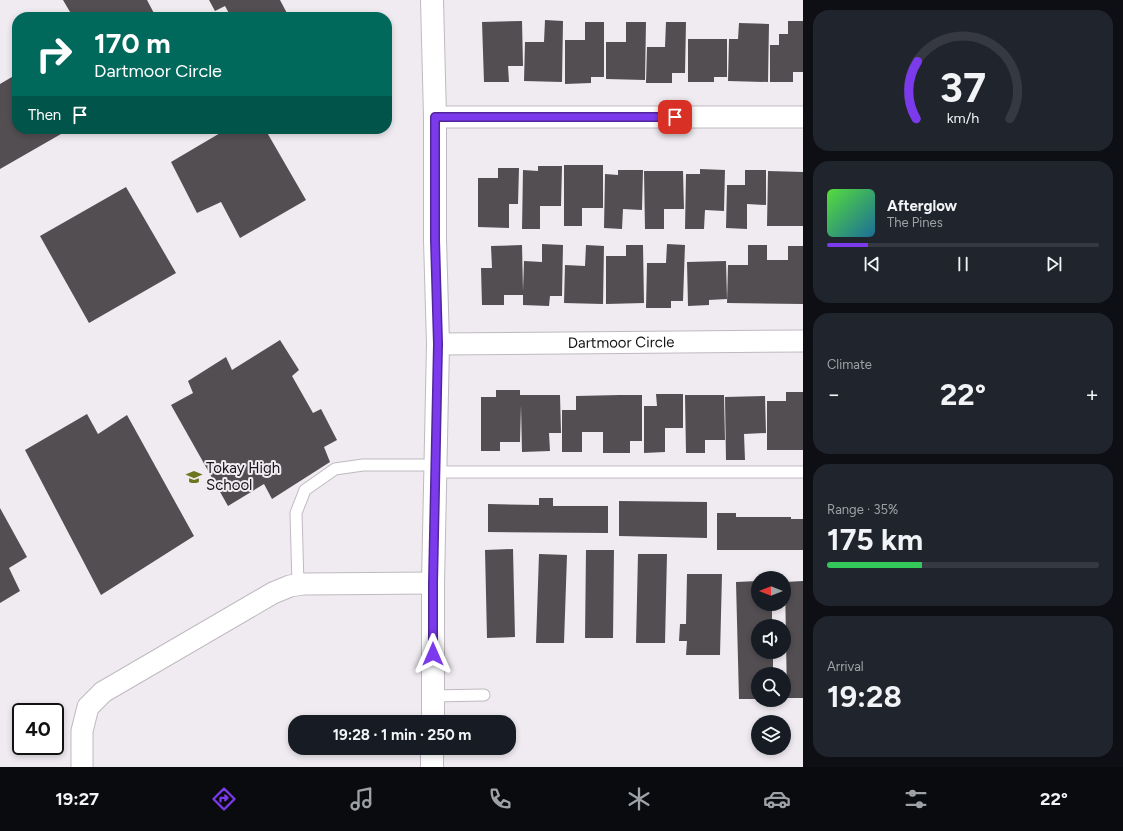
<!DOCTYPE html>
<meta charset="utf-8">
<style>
body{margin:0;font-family:Figtree,sans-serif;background:#20242c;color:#f1f3f6;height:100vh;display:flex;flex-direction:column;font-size:15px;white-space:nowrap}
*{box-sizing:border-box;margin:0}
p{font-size:13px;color:#9ea1a6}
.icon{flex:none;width:22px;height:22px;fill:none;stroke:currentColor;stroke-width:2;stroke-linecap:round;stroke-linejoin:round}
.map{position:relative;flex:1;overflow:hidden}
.drawer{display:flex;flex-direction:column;gap:10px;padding:10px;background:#0d0f14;width:320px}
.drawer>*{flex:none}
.banner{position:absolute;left:12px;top:12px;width:380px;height:122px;border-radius:16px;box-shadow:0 2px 6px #0003;background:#00695c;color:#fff;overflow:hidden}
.needle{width:26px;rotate:270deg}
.tools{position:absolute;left:751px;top:571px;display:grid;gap:8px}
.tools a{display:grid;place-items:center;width:40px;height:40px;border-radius:50%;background:#171b24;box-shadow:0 2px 6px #0003;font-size:20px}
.speed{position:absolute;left:12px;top:703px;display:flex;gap:8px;font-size:20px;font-weight:700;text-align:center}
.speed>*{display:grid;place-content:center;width:52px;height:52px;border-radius:50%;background:#171b24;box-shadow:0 2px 6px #0003;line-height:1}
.speed .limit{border:2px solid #111;border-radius:6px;background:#fff;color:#111}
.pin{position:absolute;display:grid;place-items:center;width:34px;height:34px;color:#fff;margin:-17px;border-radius:8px;box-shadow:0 2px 6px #0006}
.me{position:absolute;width:44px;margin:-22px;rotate:0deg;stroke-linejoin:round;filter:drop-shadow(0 0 3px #0008)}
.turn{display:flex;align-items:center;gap:14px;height:84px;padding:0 16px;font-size:18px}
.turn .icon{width:52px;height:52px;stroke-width:2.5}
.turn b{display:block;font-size:28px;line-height:34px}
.then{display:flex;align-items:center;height:38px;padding:0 16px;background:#0003;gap:8px;font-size:15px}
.big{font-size:30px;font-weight:700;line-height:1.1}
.drawer .card{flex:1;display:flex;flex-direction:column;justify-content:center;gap:6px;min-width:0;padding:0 14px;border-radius:16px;background:#20242c}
.drawer .dial{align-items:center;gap:0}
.dial svg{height:104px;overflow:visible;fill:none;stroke:#363941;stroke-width:7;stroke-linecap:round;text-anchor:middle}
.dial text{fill:#f1f3f6;stroke:none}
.song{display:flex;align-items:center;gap:12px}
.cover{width:48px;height:48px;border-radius:6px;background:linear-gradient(135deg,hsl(110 70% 55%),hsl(200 70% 35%))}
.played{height:4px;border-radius:2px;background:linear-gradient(90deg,#7c3aed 15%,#363941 15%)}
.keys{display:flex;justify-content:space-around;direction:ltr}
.heat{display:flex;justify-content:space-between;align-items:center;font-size:22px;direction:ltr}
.charge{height:6px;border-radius:3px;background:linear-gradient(90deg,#34c759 35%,#363941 0)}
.trip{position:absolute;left:288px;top:715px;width:228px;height:40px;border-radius:16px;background:#171b24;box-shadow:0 2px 6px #0003;font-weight:700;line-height:40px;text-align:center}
.tabs{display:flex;height:64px;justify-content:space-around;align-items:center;background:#090b0e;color:#9ea1a6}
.tabs .icon{width:28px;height:28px}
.tabs .on{color:#7c3aed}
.tabs b{font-size:18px;color:#f1f3f6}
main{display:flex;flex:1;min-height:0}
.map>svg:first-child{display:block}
.building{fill:#524e52}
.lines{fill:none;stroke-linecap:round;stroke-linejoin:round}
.lane-casing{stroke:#bfbabf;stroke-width:13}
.street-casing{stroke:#bfbabf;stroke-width:23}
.secondary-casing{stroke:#bfbabf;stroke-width:24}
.lane{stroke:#fff;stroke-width:11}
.street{stroke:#fff;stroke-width:21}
.secondary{stroke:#fff;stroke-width:22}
.route-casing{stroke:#51269a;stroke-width:10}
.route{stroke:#7c3aed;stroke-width:7}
.labels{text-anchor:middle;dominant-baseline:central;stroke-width:4;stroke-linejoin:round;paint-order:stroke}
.street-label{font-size:15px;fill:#161416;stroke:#efebf0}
.poi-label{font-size:15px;fill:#161416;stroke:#efebf0;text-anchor:start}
</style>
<main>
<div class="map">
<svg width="803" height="767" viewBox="0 0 803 767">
<rect width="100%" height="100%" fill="#efebf0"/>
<!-- building -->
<path class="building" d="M63,0H147L156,17H73Z
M209,0H280L289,17H231L225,6L215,11Z
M545,20L563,21L562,82L524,81L525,42H544Z
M522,21L523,66H508L509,82H484L482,22Z
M788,21H803V72H793V82H770V45H779V34H788Z
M585,22H604V77H591V83L565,84V40H585Z
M626,22H646L645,80L606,79V42H626Z
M666,22H686L685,73H672V83H646L647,47H665Z
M739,23L769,24L768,82L728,81L729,39H738Z
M688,39H727V77H714V82H688Z
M17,74V129H59L61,134L0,169V84Z
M227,129H265L306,200L240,238L221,202L197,213L171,162Z
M564,165H603V208H582V226H564Z
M538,166H562L561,206H540V229H522L523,170L538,171Z
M498,168H519L518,204H509V228L478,227V178H498Z
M700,169L725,170L724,211L705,210L704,229H685L686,174H700Z
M618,170H643L642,210L623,209L622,229L604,228L605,174L618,175Z
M745,170H766V205L747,204V229L726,228L727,185H745Z
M644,171H683L684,209H664V229H645Z
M768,171L803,172V226H767Z
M126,187L176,273L89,323L40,236Z
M542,244L563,245L562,296H550L549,306L523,305V295H504V305H482L481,268H492L491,246L522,245L523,291L524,261L542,262Z
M667,244L685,245L683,301H671V308H646L647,263H666Z
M586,245L604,246L603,304L564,303L565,265L585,266Z
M626,245H643L644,303L606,304V256H626Z
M748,245H767V260H788V246H803V304L727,303L728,265H748Z
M726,261L727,299L709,300V305L688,306L687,262Z
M280,340L299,370L292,376L313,413L321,409L337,440L324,447L330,462L272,499L264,484L228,506L171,405L193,393L188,381L226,357L232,370Z
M496,390H520V395H560L561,433H549L550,451L522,452L521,405L520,442H500V451H481V397H496Z
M786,392H803V450H767V401H786Z
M656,394H683V428H665V452L644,453V406H657Z
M620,395H642V441H630V453H603V432H582V452H562V410H576V396Z
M685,395H724L725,440H705V453H686Z
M765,396L766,433L744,434L745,460H726L725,397Z
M87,414L98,434L127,415L194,536L101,595L25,450Z
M539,498H553V506H608V533L488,532V504L539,505Z
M619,501L707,502V538L619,536Z
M0,508L27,557L9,568L20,591L0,603Z
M717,513H736V517H791V519H803V550H717Z
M513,549L515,637L487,638L485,550Z
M586,550H614L613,638H585Z
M539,554L567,555L564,643H536Z
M638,554H667L665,643H636Z
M687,574H722L720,655H686L687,641H679L680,624H686Z
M758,581V604H772V626H758V652H773V674H758V699H739L736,582Z
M803,581V698H787L785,582Z"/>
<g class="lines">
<defs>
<path id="lane" d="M436,472H803
M298,585L296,513L305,490L335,469L363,465H436
M433,696L484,695"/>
<g id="street">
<path d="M435,117H803"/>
<path id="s1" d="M438,344L803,341"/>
<path d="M82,767V731L88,707L103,692L273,593L290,586L303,584L433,583"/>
</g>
<path id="secondary" d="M432,0L435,117V240L438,344L433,583V722
M432,767V748"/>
</defs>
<!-- lane casing -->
<use href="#lane" class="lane-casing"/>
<!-- street casing -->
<use href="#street" class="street-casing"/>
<!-- secondary casing -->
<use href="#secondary" class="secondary-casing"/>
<!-- lane -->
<use href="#lane" class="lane"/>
<!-- street -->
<use href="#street" class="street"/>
<!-- secondary -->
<use href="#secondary" class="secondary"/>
</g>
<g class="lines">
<defs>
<path id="route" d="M433,654V583L438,344L435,240V117H675"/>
</defs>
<!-- route casing -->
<use href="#route" class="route-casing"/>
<!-- route -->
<use href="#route" class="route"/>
</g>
<!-- icons -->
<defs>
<symbol id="school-bare" viewBox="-9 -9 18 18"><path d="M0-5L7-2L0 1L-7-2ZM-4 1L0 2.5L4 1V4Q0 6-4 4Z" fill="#6d751e" stroke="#efebf0" stroke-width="2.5" paint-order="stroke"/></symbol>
</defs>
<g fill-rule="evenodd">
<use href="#school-bare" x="183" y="466" width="22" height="22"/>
</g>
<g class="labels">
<!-- street labels -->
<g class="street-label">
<text stroke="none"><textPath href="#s1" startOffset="183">Dartmoor Circle</textPath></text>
</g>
<!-- poi labels -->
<g class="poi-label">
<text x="206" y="468">Tokay High<tspan x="206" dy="17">School</tspan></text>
</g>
</g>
</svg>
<div class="tools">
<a><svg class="needle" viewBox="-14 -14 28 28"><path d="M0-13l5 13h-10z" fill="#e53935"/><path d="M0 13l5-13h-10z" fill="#9ea1a6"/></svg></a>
<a><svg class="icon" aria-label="sound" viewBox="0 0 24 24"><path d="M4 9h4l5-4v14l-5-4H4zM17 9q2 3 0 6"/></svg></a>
<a><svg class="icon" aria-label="search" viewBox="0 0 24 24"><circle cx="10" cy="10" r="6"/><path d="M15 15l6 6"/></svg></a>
<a><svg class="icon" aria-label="layers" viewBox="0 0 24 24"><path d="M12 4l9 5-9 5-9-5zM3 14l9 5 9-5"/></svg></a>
</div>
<div class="speed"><div class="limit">40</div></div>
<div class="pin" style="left:675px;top:117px;background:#d93025"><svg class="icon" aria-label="arrive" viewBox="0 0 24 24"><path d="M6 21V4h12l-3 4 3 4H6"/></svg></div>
<svg class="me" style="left:433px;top:654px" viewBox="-20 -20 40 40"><path d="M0-17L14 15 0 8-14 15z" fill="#7c3aed" stroke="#fff" stroke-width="4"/></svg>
<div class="trip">19:28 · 1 min · 250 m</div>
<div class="banner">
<div class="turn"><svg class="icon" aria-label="right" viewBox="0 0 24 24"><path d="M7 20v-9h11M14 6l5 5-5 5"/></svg><div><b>170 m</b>Dartmoor Circle</div></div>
<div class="then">Then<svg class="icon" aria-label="arrive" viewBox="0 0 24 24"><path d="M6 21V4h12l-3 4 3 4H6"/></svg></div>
</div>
</div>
<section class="drawer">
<div class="card dial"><svg viewBox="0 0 100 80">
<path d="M14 69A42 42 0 1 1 86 69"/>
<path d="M14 69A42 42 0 0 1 15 25" stroke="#7c3aed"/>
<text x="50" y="56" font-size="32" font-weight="700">37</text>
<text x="50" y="72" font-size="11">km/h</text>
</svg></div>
<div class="card">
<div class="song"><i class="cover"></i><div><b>Afterglow</b><p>The Pines</p></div></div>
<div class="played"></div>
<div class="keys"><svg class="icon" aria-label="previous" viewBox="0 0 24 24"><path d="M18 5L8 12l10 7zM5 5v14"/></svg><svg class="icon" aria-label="pause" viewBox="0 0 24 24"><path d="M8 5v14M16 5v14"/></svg><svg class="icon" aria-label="next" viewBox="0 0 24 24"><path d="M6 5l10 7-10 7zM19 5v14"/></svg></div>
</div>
<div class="card"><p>Climate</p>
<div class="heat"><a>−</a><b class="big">22°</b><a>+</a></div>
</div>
<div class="card"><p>Range · 35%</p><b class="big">175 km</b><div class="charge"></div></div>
<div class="card"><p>Arrival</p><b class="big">19:28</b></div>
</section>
</main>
<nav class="tabs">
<b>19:27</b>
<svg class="icon on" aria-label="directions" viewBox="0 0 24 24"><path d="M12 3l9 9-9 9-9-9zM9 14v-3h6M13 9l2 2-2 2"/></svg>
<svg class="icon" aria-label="music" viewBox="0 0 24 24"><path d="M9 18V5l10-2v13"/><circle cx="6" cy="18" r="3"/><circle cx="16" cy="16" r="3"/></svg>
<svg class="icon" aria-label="phone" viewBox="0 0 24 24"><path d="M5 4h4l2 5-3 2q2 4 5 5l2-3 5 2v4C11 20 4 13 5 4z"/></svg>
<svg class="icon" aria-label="climate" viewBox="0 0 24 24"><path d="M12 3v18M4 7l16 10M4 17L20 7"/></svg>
<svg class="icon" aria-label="car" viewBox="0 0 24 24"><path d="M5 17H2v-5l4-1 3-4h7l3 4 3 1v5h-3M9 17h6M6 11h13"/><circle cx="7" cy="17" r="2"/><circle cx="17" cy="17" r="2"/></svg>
<svg class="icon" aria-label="filters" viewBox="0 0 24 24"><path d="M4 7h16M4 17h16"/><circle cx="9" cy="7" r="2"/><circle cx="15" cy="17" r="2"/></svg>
<b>22°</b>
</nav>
